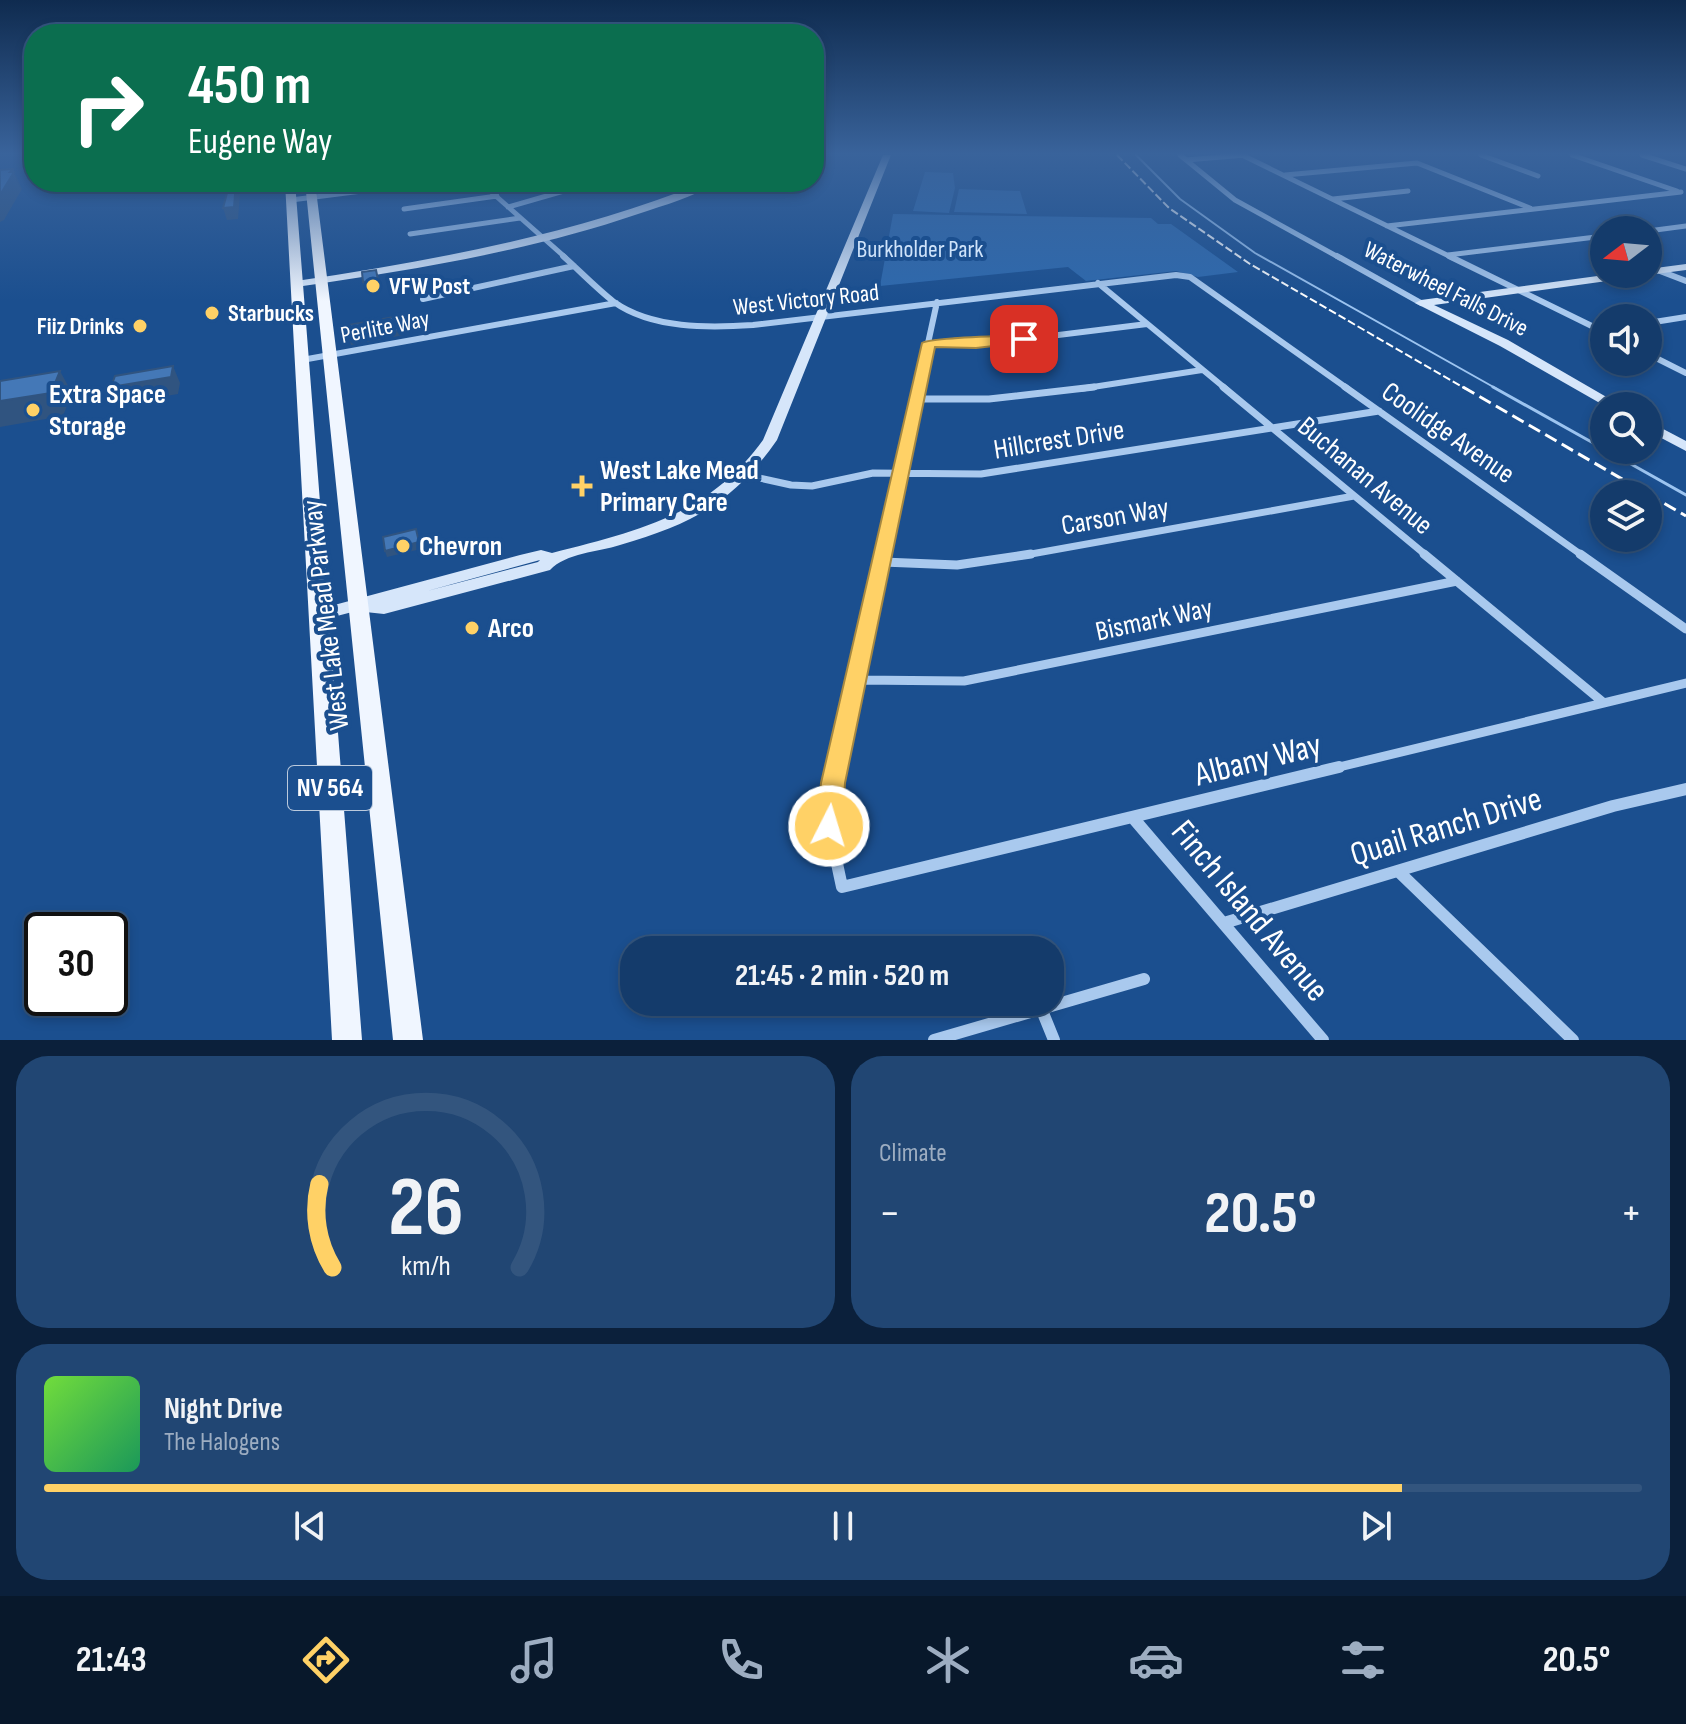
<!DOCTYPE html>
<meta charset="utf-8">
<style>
body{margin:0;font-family:"Sofia Sans Condensed",sans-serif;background:#214673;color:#f1f3f6;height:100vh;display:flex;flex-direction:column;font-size:30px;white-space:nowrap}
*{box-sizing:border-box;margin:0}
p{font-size:26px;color:#9dadc1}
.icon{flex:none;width:44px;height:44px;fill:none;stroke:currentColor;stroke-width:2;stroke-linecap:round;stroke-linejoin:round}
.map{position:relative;height:1040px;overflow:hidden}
.panel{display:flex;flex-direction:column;gap:16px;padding:16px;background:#0b203b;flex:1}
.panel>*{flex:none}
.hud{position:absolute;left:24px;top:24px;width:800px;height:168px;border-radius:32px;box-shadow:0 4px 12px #0003,0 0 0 2px #33557e;background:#0b6e4f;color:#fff;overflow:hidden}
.needle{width:52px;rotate:254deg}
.controls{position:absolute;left:1590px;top:216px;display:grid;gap:16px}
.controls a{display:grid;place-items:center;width:72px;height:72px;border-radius:50%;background:#143b6b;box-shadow:0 4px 12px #0003,0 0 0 2px #33557e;font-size:40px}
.speed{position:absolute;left:24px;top:912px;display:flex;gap:16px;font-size:40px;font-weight:700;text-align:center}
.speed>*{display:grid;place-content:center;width:104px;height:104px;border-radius:50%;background:#143b6b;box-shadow:0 4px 12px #0003,0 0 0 2px #33557e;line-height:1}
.speed .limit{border:4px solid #111;border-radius:12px;background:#fff;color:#111}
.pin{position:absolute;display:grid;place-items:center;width:68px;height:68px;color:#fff;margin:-34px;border-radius:16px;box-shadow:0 4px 12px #0006}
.me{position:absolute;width:88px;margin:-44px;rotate:5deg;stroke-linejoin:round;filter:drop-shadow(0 0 6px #0008)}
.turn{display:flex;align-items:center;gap:28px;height:168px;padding:0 32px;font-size:36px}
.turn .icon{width:104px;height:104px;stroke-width:2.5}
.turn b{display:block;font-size:56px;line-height:68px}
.big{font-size:60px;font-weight:700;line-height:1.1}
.panel .tile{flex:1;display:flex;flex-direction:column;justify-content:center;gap:12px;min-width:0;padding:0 28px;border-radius:32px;background:#214673}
.panel .dial{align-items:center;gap:0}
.dial svg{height:208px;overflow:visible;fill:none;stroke:#33557e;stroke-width:7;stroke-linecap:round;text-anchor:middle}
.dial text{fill:#f1f3f6;stroke:none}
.song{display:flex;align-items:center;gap:24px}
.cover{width:96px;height:96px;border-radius:12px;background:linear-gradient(135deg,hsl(100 70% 55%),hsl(150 70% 35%))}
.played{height:8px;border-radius:4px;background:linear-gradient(90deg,#ffd166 85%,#33557e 85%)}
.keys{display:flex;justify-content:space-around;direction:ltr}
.heat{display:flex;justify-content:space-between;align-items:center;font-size:44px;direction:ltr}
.panel .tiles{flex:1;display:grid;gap:16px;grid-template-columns:1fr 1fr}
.tile:last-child{grid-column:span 2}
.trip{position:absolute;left:620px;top:936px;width:444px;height:80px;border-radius:32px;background:#143b6b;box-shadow:0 4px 12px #0003,0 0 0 2px #33557e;font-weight:700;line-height:80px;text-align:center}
.dock{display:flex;height:128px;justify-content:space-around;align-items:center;background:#08182b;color:#9dadc1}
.dock .icon{width:56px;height:56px}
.dock .on{color:#ffd166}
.dock b{font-size:36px;color:#f1f3f6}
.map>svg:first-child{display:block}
.green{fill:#2e69ad}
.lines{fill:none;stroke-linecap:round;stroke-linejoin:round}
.stream-far1{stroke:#9cc4f0;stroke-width:2}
.stream{stroke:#9cc4f0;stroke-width:3}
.street-far4{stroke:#a9c9ee;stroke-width:5}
.street-far3{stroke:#a9c9ee;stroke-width:6}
.street-far2{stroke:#a9c9ee;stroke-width:7}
.street-far1{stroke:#a9c9ee;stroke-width:9}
.street{stroke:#a9c9ee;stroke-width:12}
.secondary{fill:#d6e6fa;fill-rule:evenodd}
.primary{fill:#f0f6ff;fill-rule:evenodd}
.rail-far1{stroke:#fff;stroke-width:2;stroke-dasharray:8 3;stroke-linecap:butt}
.rail{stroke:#fff;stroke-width:3;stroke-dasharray:13 6;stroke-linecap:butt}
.shaded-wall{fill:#305480}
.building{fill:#4478b7;stroke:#305480;stroke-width:2}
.route{fill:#ffd166;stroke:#a68842;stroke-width:2}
.poi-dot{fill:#ffd166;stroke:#1b4f8f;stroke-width:3}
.labels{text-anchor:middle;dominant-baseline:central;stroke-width:8;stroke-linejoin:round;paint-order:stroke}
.far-park-label{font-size:24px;fill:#cfe3fa;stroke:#1b4f8f}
.far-poi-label{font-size:24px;font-weight:bold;fill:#fff;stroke:#1b4f8f;text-anchor:start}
.far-street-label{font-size:24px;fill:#fff;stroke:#1b4f8f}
.shield{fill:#1b4f8f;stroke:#bbcadd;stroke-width:2}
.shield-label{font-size:26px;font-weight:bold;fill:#fff}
.poi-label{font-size:28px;font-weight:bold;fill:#fff;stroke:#1b4f8f;text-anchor:start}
.street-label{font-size:28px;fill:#fff;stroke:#1b4f8f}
.near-street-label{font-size:34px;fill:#fff;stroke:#1b4f8f}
</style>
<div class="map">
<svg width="1686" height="1040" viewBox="0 0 1686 1040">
<rect width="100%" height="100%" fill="#1b4f8f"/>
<!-- green -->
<path class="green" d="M925,172L953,173L955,188L949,213L913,211Z
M959,189L1020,191L1027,214L954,212Z
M893,214L1151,218L1158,224H1171L1238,272L1198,277L1176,271L1086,281L1068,267L880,286Z"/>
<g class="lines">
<!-- stream-far1 -->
<path class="stream-far1" d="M1136,155L1180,199L1255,253L1497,389"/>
<!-- stream -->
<path class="stream" d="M1493,387L1604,449
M1606,450L1686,495"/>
<!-- street-far4 -->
<path class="street-far4" d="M1180,155L1235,200L1340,258
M1242,155L1453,258
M1481,155L1538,176
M1572,155L1677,191
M1642,155L1686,169
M1186,160L1245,155
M1285,175L1417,163L1530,208
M480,182L566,258
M1333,199L1408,191
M291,200L433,182
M508,207L595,182
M404,209L497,196
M1387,226L1681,192
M1648,231L1686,226
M410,234L520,218
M1448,255L1604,236"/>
<!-- street-far3 -->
<path class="street-far3" d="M563,256C580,271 596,288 614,302C652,329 709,328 753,325L1176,275L1190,277L1348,389
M1337,256L1421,303
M1449,256L1604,332
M1660,271L1686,281
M1098,283L1226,389
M423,299L574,266
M1648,323L1686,317
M929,343H993L1147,324
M1648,354L1686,373
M302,360L616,303
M918,389L937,302
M1080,389L1202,370"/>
<!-- street-far2 -->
<path class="street-far2" d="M1223,387L1427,556
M1345,387L1583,556
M917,399H989L1094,387
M746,475L791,485L812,486L873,473L981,474L1379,411
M882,556L919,387
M1020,556L1354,496"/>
<!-- street-far1 -->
<path class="street-far1" d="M1424,554L1604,703
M1580,554L1686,629
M883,562L957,565L1031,554
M858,680L964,681L1457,581
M836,769L883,554
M1331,769L1686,683"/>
<!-- street -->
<path class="street" d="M836,767L829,826L842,887L1339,767
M1134,819L1323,1040
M1398,871L1573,1040
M1224,923L1613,806L1686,789
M1041,1008L1054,1040
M934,1040L1144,979"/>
<!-- secondary -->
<path class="secondary" d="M883,155H891L777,440C733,503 692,524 620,545C598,552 566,553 550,570L384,614L356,611L318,621L312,619L309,615L312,611L520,555L541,550L552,553C638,531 709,515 763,440ZM540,560L538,562L427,591Z
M705,182H717C695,197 664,205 638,214C527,252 411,270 296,287L291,284L296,281C436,260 573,235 705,182Z
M1686,264V270L1648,275L1644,274H1648V269Z
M1612,274H1641L1636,277L1434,305L1508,340L1622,406H1605L1500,346L1415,303L1421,300Z
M1648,421L1686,441V451L1648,431Z"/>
<!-- primary -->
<path class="primary" d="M285,182H295L362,1040H332Z
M305,182H315L423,1040H393Z"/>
<!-- rail-far1 -->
<path class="rail-far1" d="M1117,155L1169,208L1250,264L1466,389"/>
<!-- rail -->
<path class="rail" d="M1463,387L1648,494
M1648,494L1686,516"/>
</g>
<!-- shaded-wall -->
<path class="shaded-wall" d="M13,169L22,189L4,220L0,222V195Z
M236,182H241L238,219L227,220L223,208Z
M376,270L381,290L366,292L363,282Z
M400,316L404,335L351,345L350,340Z
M173,366L180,383L178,394L119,404L111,387Z
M60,371L72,393L63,416L0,427V401Z
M416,529L421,549L387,557L385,551Z"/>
<!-- building -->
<path class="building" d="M13,169L10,172H14L0,195V170Z
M230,182H236L234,207L223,208Z
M376,270L378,280L363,282L362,272Z
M400,316L403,330L350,340L348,325Z
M173,366L171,377L111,387L115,376Z
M60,371L51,393L0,401V381Z
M416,529L419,542L385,551L383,537Z"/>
<!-- sky -->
<linearGradient id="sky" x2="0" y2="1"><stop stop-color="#0f2b4f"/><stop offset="0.51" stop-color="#39639b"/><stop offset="1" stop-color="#39639b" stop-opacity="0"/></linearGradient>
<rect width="1686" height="301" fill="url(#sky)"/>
<!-- route -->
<path class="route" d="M1024,335L1031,339L1029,342L976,348L935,347L845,783L842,826L839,834L829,837L820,834L817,826L821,783L922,343C930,337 1006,336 1024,335Z"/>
<!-- markers -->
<g class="poi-dot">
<circle cx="373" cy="286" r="8"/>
<circle cx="212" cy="313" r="8"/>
<circle cx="140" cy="326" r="8"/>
<circle cx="33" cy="410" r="8"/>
<path d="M578 474h8v8h8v8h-8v8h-8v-8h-8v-8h8z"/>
<circle cx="403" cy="546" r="8"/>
<circle cx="472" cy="628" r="8"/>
</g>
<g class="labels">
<!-- far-park labels -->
<g class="far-park-label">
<text x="920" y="249">Burkholder Park</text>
</g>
<!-- far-poi labels -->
<g class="far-poi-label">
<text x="389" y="286">VFW Post</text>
<text x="228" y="313">Starbucks</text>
<text x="124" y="326" text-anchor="end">Fiiz Drinks</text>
</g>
<!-- far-street labels -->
<g class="far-street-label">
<text transform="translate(1446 289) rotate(27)">Waterwheel Falls Drive</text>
<text transform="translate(806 300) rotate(-6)">West Victory Road</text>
<text transform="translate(385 327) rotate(-11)">Perlite Way</text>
</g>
<!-- shield labels -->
<rect class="shield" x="288" y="766" width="84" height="44" rx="6"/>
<g class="shield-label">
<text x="330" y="788">NV 564</text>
</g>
<!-- poi labels -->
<g class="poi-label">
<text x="49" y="394">Extra Space<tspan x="49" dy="32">Storage</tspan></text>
<text x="600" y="470">West Lake Mead<tspan x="600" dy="32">Primary Care</tspan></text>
<text x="419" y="546">Chevron</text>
<text x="488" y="628">Arco</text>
</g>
<!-- street labels -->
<g class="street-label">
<text transform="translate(1448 433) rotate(35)">Coolidge Avenue</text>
<text transform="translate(1059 440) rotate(-9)">Hillcrest Drive</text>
<text transform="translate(1365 476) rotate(40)">Buchanan Avenue</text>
<text transform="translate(1115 517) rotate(-10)">Carson Way</text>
<text transform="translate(326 615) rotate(-97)">West Lake Mead Parkway</text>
<text transform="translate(1154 620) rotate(-12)">Bismark Way</text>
</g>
<!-- near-street labels -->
<g class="near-street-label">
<text transform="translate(1258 760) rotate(-14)">Albany Way</text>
<text transform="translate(1446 827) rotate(-17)">Quail Ranch Drive</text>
<text transform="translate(1250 911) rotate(50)">Finch Island Avenue</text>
</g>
</g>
</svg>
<div class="controls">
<a><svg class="needle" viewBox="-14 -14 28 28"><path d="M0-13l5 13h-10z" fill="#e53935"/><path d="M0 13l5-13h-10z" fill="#9dadc1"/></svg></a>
<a><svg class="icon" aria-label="sound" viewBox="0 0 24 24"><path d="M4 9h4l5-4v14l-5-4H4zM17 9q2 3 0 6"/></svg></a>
<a><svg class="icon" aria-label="search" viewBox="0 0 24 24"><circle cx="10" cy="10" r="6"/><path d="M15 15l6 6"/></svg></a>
<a><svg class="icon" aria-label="layers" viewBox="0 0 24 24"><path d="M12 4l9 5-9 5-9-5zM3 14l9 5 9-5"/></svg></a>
</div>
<div class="speed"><div class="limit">30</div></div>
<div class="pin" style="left:1024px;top:339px;background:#d93025"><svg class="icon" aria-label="arrive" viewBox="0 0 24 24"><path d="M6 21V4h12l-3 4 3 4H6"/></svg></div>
<svg class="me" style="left:829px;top:826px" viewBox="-20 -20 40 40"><circle r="17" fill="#ffd166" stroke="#fff" stroke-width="3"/><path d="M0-11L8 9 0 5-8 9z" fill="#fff"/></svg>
<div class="trip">21:45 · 2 min · 520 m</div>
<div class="hud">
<div class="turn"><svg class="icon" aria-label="right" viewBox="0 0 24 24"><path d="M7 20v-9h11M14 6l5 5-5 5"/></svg><div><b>450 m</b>Eugene Way</div></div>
</div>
</div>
<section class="panel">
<div class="tiles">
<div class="tile dial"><svg viewBox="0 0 100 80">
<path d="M14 69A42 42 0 1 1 86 69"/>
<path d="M14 69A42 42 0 0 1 9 37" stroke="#ffd166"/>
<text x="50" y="56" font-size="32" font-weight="700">26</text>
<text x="50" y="72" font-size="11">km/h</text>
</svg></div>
<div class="tile"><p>Climate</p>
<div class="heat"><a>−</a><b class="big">20.5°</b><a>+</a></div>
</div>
<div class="tile">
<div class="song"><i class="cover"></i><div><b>Night Drive</b><p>The Halogens</p></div></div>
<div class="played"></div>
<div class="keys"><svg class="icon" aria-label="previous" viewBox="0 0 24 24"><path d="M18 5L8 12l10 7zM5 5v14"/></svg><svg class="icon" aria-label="pause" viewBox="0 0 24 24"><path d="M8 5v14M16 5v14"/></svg><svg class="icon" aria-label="next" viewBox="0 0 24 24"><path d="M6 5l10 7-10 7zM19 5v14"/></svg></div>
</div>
</div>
</section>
<nav class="dock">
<b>21:43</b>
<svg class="icon on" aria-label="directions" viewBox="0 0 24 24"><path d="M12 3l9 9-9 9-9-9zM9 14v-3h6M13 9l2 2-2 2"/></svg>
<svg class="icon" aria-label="music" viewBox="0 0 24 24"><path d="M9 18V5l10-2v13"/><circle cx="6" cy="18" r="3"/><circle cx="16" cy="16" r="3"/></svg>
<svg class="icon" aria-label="phone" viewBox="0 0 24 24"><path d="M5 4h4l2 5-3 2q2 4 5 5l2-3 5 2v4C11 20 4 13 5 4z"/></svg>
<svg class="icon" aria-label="climate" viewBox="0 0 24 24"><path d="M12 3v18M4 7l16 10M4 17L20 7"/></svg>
<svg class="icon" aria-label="car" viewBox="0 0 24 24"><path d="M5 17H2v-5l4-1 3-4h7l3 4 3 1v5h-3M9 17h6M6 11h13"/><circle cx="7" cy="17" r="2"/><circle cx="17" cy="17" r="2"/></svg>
<svg class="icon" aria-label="filters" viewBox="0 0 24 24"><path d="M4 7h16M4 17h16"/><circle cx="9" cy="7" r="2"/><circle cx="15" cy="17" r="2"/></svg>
<b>20.5°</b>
</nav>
